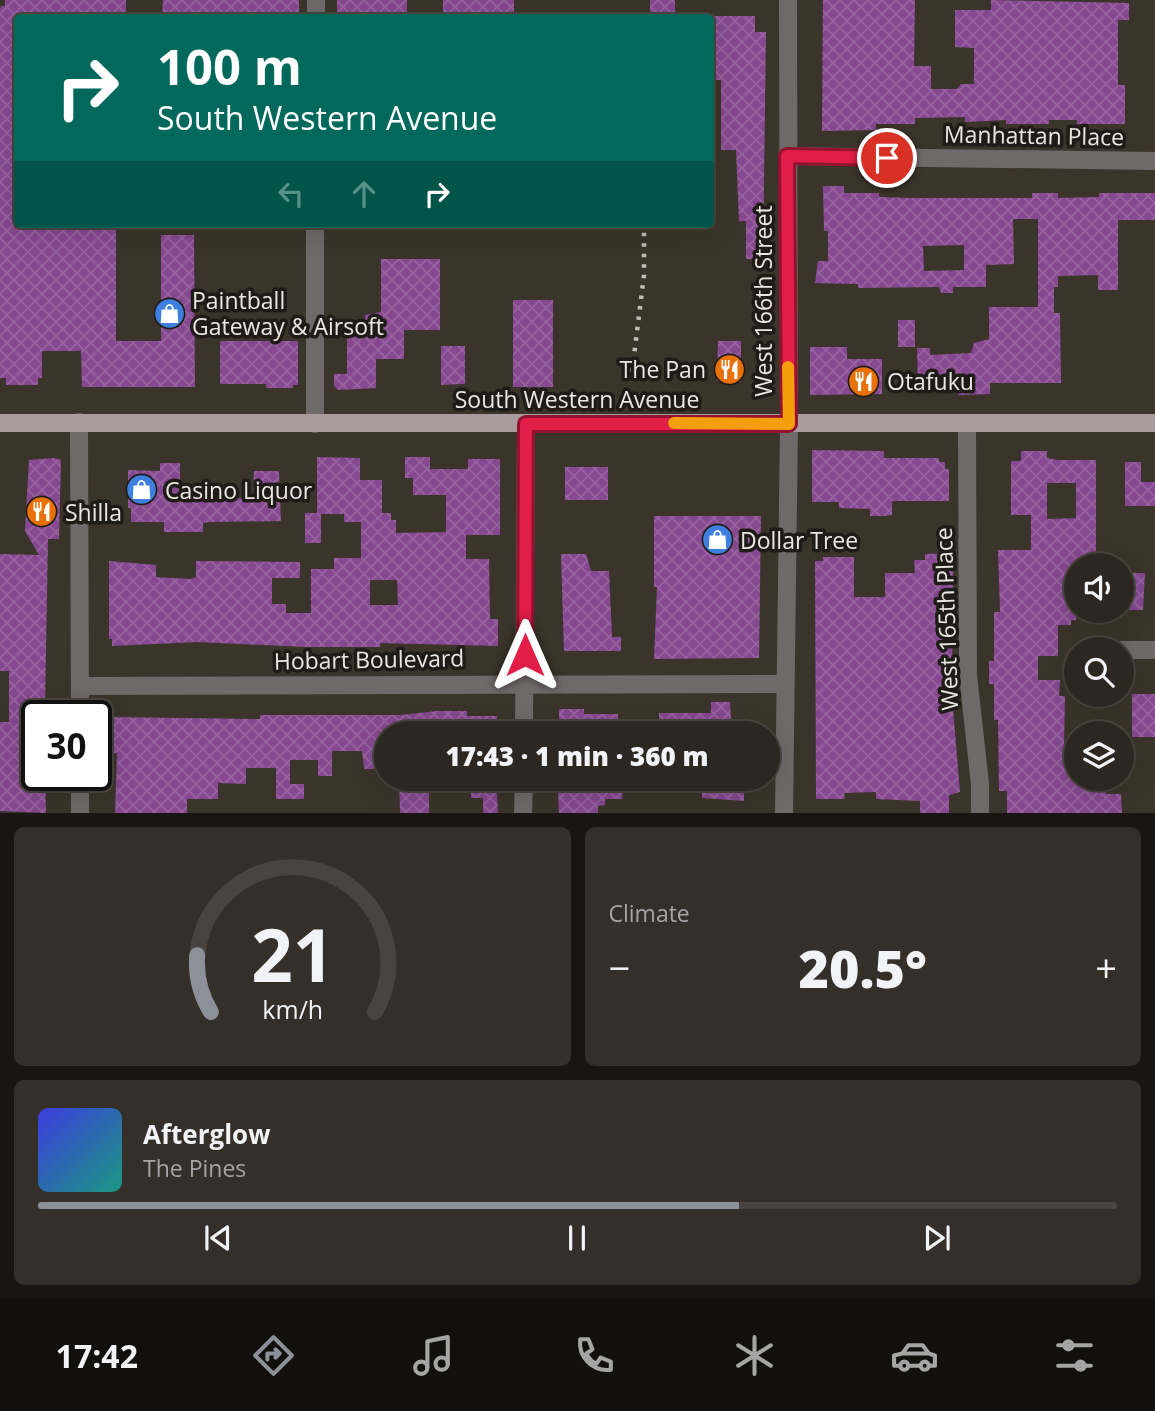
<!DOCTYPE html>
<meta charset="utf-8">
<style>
body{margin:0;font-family:"Open Sans",sans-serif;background:#342f29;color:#f1f3f6;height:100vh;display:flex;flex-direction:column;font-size:26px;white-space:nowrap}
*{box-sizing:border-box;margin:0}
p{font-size:23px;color:#a6a5a5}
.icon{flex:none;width:38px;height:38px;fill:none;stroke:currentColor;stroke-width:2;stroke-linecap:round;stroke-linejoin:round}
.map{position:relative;height:813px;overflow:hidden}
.panel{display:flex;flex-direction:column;gap:14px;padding:14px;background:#181512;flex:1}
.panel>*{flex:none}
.hud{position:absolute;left:14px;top:14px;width:700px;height:214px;border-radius:7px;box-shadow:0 7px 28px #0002,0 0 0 2px #48443e;background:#00695c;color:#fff;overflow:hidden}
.fabs{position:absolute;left:1064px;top:553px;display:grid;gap:14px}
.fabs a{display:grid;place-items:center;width:70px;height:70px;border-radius:50%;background:#2c2720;box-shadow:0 7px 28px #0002,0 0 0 2px #48443e;font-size:35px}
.speed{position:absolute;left:21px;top:700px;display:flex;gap:14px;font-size:35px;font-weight:700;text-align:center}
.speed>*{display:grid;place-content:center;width:91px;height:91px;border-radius:50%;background:#2c2720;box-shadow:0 7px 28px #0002,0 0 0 2px #48443e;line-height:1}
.speed .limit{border:4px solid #111;border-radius:10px;background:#fff;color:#111}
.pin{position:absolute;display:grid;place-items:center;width:60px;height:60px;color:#fff;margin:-30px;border:4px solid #fff;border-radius:50%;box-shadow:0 2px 7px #0007}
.me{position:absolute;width:77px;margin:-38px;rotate:0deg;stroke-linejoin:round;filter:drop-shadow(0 0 5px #0008)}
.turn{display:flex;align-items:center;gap:24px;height:147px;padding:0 28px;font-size:32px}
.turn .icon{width:91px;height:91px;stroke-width:2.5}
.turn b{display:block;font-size:49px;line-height:60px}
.lanes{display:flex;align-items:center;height:66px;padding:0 28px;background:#0003;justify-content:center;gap:35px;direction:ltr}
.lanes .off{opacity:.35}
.big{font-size:52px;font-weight:800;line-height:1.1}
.panel .card{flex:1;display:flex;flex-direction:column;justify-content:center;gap:10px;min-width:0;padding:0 24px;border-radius:10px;background:#342f29}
.panel .dial{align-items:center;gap:0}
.dial svg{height:182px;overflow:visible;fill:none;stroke:#48443e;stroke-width:7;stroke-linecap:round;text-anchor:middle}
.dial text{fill:#f1f3f6;stroke:none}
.song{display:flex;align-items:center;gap:21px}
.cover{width:84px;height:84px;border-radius:10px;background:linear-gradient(135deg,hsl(240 70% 55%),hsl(170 70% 35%))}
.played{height:7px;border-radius:4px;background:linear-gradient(90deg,#8c9099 65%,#48443e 65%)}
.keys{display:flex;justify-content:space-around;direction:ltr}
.heat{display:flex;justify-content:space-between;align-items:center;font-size:38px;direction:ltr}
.panel .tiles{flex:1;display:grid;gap:14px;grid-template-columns:1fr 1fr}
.card:last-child{grid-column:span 2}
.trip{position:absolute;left:374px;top:721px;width:406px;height:70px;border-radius:35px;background:#2c2720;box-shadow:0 7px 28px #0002,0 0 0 2px #48443e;font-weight:800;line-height:70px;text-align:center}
.menu{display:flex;height:112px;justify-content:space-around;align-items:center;background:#12100d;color:#a6a5a5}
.menu .icon{width:49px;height:49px}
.menu .selected{color:#8c9099}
.menu b{font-size:32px;color:#f1f3f6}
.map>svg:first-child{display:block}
.building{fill:url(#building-cross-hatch);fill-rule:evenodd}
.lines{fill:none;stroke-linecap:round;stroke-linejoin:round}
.minor{stroke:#70696a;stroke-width:18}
.major{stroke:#aa9c9d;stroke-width:18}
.rail{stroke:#c3beb7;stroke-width:4.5;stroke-dasharray:3.5 7;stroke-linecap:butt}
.route-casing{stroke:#92132f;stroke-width:18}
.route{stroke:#e11d48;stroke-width:12}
.slow{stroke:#f59e0b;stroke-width:12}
.labels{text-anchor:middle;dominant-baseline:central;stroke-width:7;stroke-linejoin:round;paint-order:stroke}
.street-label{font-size:23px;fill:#eae6e0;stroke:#1f1c18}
.poi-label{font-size:23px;fill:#eae6e0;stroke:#1f1c18;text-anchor:start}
</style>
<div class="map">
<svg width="1155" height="813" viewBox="0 0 1155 813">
<defs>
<pattern id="building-cross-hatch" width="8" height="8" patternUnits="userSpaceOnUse" patternTransform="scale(1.75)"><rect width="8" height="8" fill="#864890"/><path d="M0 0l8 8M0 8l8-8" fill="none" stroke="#97629f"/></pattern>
</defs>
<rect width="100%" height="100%" fill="#3b342a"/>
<!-- building -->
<path class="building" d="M5,0H126V18H83V14L18,18V224H116V341H161V235H194L195,387H82L81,351H42V378H38V385H6V378H0V10L1,6H5Z
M163,0H299V18H162Z
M337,0H407V14H337Z
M443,0H514V14H443Z
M650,0H675V18H650Z
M823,0H915L914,66H931V89H957L961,84H974V48L955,47V10H991V0L1129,3V20H1118V85H1125V124H1077V120H1049V124H1006V120L965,122V117L915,118V124H876V130L822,131Z
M712,16H755V32H766L763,259H746V221H739L736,150H721V80H712Z
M823,186H844V193H879V197L910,198H1032V193H1058V198L1099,197V193H1155V220H1118V290H1098V275L1058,276V287H1054V313H1060L1061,383H990V394L958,395L956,388L918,389L917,348H930V355L971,353L974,343L989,339V307H1038V219H1013L1014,264L986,265V287H953V293H941L939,287L858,288V284L815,283L818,261H828V231H824ZM964,245V270L924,271L923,246Z
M381,259H440V330H404V359H376V388L338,390L334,386V374H347V329H365V315L381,312Z
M513,300H553V387H513Z
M898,320H915V347H898Z
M220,341H298V385H293V388H266V384H220Z
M718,341H741V382L717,381Z
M441,346H465V384L441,385Z
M810,347H847V359H882V394L810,395Z
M812,450L884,451V458H939V462H945V469H949V501H892V515L885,516H870V509L839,508V502H812Z
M1021,451H1047V458L1058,460H1096V565H1076V620H1071V625H1058V656H1038V680H1060L1059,696H1065L1064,751H1069V768H1076V779H1106V794H1121L1122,813H1007V791H999L998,720H994V684H989V661H994V612H1000L998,550H1031V515H1011V461H1021ZM1047,483H1076V518L1047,519Z
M317,457L360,458V480H382V513H391V520H396V533L446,532V495H413V478H405V457H430V469H468V459H500V535H466V559H489L490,619H498V646L380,643V647H306L197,642L112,646V639H109V561L156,565V577L191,579L196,577V561L300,562V578H272V604H286V613H311V569H334V558H361V522H344V514H321V543H305V513H317ZM370,580H397L398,605H370Z
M54,458L61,460L59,539H48L45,704H41V711H37V775H45L46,813L0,811V722H9V671H0V554L39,555L25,531L29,460Z
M1125,462H1141V482H1155V506H1125Z
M160,463H180V499L253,498L254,471H279L281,521L210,522L203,523V532H164V522H131V508H128V470L160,471Z
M565,467H608V500H565Z
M654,516H761L759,658L654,659L657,587H654Z
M953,553L952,697L960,792L949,795V813H920V801L876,799V792L844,793L845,799H816L815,561H823V557H854V597H885V573H915L914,560H925V554Z
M561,554H586L591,571H609L612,637H621V651H564Z
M1122,573H1145L1143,610H1122Z
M1132,694H1155V737H1132Z
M711,702H730L732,733H663V726H659V713H711Z
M559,709H584V714H618V733H597V730L559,733Z
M437,711H467V716H497V733H387V769H364L362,751H332V776H318V760H290V784H304V799H276V768H246V784L218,783V799H187V813H115L117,753H107V717L260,719V715H401Z
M399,779L429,780V813H400Z
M471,779H496L498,813H483V798H471Z
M702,779L744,782V801L702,798Z
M606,782H623L622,799H605V805L598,806V813H559L558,790H562V786L606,785Z"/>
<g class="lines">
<!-- minor -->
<path class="minor" d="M316,0V18
M787,156L1155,161
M79,422L80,716
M967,423L968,675L980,784V813
M315,424V224
M1122,650H1155
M80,686L785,684
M524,733L526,424
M80,775V813
M523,813L524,779
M784,813L789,424L788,0"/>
<!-- major -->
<path class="major" d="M0,423H1155"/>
<!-- rail -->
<path class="rail" d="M632,372L644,275V224"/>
</g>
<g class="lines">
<defs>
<path id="route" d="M525,655L526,424H789L787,156L887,158"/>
</defs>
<!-- route casing -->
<use href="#route" class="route-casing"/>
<!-- route -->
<use href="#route" class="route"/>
<!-- slow -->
<path class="slow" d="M674,423L789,424L788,367"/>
</g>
<!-- icons -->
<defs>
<symbol id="shop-disc" viewBox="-11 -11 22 22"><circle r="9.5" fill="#3f7fe0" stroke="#1f1c18"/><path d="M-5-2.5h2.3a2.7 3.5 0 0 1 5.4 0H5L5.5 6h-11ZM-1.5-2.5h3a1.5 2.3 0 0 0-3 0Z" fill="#fff"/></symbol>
<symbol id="restaurant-disc" viewBox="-11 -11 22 22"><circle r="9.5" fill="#e8710a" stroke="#1f1c18"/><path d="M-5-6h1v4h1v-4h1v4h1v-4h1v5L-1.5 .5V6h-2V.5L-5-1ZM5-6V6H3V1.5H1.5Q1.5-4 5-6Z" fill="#fff"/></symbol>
</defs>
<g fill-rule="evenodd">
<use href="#shop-disc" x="152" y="296" width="35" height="35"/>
<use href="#restaurant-disc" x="712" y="352" width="35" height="35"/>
<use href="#restaurant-disc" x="846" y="364" width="35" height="35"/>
<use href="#shop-disc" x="124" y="472" width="35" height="35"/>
<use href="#restaurant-disc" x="24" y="494" width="35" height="35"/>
<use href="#shop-disc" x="700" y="522" width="35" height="35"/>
</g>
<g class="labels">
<!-- street labels -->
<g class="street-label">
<text transform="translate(1034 135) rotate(1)">Manhattan Place</text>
<text transform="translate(763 301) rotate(-90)">West 166th Street</text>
<text x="577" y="399">South Western Avenue</text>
<text transform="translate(946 619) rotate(-92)">West 165th Place</text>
<text transform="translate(369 659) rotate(-1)">Hobart Boulevard</text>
</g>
<!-- poi labels -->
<g class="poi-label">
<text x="192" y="300">Paintball<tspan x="192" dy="26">Gateway &amp; Airsoft</tspan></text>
<text x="706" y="369" text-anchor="end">The Pan</text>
<text x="887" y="381">Otafuku</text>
<text x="165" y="490">Casino Liquor</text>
<text x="65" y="512">Shilla</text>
<text x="740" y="540">Dollar Tree</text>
</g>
</g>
</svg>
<div class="fabs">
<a><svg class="icon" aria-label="sound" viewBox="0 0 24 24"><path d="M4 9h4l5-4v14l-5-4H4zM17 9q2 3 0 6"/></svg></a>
<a><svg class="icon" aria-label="search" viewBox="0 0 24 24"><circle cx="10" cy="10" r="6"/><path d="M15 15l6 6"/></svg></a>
<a><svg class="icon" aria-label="layers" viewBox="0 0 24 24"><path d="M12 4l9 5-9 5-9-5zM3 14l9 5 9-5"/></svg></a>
</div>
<div class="speed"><div class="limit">30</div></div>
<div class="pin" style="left:887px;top:158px;background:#d93025"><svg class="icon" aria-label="arrive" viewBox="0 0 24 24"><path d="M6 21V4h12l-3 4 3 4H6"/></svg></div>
<svg class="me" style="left:525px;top:655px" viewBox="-20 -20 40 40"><path d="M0-17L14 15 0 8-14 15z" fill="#e11d48" stroke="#fff" stroke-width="4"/></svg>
<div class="trip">17:43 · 1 min · 360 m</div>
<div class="hud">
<div class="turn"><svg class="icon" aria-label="right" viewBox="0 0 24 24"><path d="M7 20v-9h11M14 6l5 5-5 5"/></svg><div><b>100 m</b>South Western Avenue</div></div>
<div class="lanes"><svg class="icon off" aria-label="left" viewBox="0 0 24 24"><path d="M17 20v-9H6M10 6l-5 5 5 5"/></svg><svg class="icon off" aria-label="ahead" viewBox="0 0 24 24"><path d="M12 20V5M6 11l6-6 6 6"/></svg><svg class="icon" aria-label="right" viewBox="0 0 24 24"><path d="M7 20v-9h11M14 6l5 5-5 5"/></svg></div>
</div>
</div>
<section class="panel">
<div class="tiles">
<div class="card dial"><svg viewBox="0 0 100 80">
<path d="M14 69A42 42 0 1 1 86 69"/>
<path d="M14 69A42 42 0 0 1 8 44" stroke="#8c9099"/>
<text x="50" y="56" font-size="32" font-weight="700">21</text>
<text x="50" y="72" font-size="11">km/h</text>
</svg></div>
<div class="card"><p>Climate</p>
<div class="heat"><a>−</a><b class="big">20.5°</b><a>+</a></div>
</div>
<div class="card">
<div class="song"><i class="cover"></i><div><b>Afterglow</b><p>The Pines</p></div></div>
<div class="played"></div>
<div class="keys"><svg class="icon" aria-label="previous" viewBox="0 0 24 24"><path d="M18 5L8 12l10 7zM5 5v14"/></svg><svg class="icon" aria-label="pause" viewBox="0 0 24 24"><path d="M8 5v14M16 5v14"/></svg><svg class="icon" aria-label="next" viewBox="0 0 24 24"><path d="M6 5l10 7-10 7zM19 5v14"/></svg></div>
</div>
</div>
</section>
<nav class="menu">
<b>17:42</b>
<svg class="icon selected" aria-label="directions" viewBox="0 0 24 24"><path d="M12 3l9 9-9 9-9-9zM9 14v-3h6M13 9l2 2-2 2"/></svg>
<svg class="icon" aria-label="music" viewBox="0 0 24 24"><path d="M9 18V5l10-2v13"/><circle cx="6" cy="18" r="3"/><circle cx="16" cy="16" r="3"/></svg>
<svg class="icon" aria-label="phone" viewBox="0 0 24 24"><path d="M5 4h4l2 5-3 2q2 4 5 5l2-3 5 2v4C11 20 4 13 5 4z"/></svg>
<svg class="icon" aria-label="climate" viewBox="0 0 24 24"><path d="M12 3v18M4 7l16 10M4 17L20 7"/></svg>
<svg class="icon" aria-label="car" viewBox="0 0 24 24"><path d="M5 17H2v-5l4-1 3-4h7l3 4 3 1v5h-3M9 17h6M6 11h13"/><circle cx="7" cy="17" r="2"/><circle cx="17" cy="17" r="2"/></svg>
<svg class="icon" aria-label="filters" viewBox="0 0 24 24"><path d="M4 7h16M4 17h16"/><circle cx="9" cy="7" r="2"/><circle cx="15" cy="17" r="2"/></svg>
</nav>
